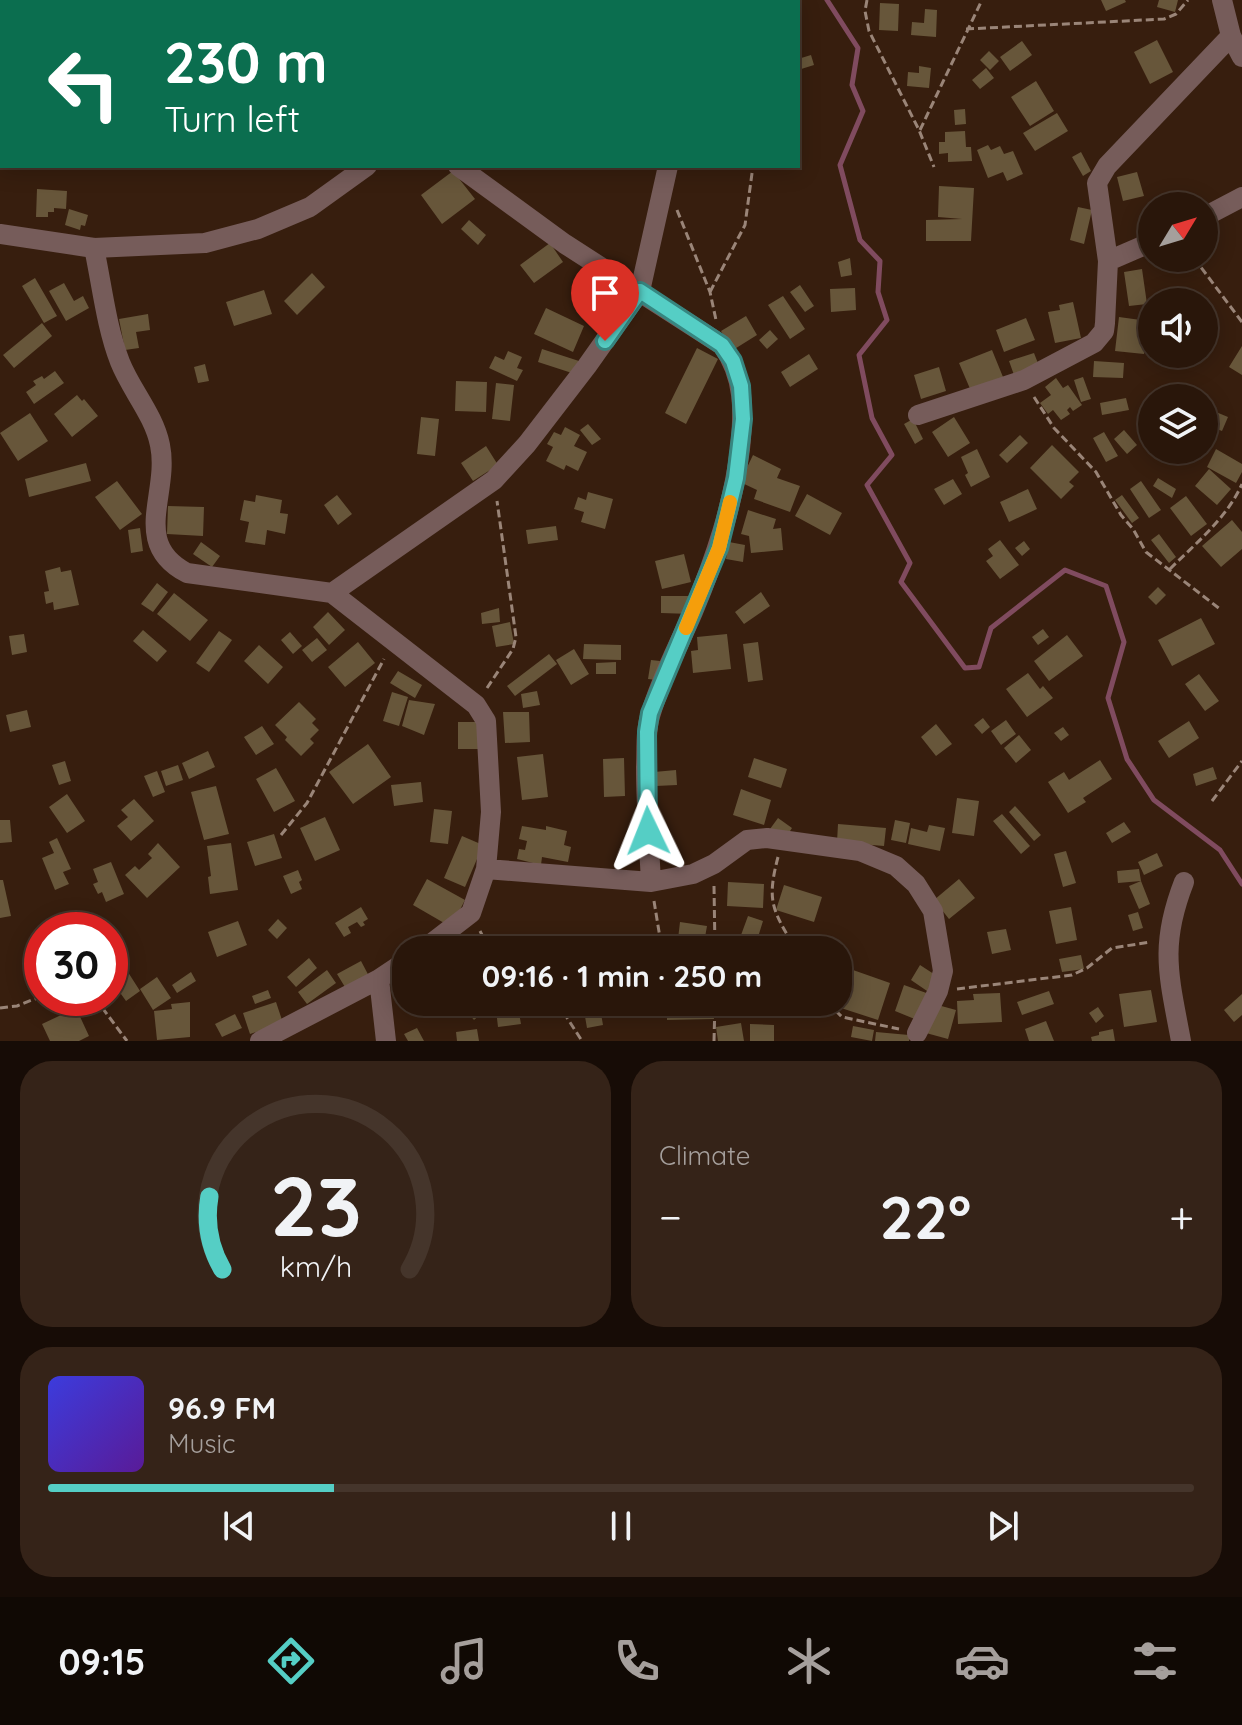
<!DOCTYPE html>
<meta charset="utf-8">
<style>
body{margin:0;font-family:Quicksand,sans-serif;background:#352318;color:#f1f3f6;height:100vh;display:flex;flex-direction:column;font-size:30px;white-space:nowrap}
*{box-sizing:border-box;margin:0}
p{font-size:26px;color:#a59f9c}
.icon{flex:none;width:44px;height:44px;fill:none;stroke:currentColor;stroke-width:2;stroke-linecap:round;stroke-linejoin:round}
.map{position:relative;height:1041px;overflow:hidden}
.drawer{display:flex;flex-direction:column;gap:20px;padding:20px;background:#170c06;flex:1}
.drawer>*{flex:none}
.guide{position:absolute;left:0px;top:0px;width:800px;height:168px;box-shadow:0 4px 20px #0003,0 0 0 2px #45352b;background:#0b6e4f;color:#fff;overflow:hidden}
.needle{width:52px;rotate:52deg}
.buttons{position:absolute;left:1138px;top:192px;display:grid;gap:16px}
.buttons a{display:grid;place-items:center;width:80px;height:80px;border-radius:50%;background:#29160a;box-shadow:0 4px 20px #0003,0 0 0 2px #45352b;font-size:40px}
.speed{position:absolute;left:24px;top:912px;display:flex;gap:16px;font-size:40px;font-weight:700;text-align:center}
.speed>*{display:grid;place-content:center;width:104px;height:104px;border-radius:50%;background:#29160a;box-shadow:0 4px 20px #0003,0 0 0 2px #45352b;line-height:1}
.speed .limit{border:12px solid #d22;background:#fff;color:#111}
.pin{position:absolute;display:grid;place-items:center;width:68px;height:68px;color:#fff;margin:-82px -34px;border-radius:50% 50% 50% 0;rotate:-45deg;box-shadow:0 0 8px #0007}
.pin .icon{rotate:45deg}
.me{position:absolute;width:88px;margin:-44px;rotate:358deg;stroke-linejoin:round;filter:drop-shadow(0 0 6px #0008)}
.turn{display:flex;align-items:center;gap:28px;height:168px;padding:0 32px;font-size:36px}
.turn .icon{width:104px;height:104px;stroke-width:2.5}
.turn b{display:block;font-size:56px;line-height:68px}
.big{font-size:60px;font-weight:800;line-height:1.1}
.drawer .tile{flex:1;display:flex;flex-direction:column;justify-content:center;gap:12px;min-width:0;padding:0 28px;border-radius:32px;background:#352318}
.drawer .dial{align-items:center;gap:0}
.dial svg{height:208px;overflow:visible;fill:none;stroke:#45352b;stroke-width:7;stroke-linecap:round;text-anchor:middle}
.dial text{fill:#f1f3f6;stroke:none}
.song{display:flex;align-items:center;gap:24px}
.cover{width:96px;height:96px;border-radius:12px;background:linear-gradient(135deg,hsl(240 70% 55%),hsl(270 70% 35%))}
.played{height:8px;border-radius:4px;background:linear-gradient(90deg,#55cec5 25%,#45352b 25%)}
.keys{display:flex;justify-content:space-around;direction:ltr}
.heat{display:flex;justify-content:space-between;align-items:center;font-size:44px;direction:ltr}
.drawer .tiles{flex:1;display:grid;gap:20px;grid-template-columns:1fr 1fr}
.tile:last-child{grid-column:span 2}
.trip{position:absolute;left:392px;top:936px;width:460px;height:80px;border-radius:32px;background:#29160a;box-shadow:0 4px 20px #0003,0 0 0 2px #45352b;font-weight:800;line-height:80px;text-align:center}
.tabs{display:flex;height:128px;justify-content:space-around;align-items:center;background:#100904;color:#a59f9c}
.tabs .icon{width:56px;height:56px}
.tabs .current{color:#55cec5}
.tabs b{font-size:36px;color:#f1f3f6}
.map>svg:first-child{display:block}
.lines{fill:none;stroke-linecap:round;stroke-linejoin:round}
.stream{stroke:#804b5f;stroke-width:5}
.building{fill:#67563a}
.path{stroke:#9a8578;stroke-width:3;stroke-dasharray:8 4;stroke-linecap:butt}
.minor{stroke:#765c5a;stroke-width:20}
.route-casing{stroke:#378680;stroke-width:20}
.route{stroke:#55cec5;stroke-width:14}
.slow{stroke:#f59e0b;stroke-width:14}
</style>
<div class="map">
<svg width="1242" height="1041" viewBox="0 0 1242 1041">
<rect width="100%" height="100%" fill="#371e0e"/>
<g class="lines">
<!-- stream -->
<path class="stream" d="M827,0L858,48L852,85L863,111L840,165L860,240L880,261L878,292L887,320L859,355L872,418L892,455L867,485L910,563L901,582L965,668L979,667L991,628L1065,570L1106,586L1124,642L1108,698L1127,759L1154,800L1220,850L1242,884"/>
</g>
<!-- building -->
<path class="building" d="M1101,0H1125L1126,2L1106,11Z
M1159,0H1178L1175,12L1157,7Z
M880,3L899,4L898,31L879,30Z
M925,9L937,10L936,37L911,35L912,22L924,23Z
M1157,40L1173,72L1150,84L1134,52Z
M1022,41L1032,55L1010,71L1000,57Z
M989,51L999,61L990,70L980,60Z
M811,55L814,65L798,70V59Z
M919,66L931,68L929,88L907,86L908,72L919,73Z
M986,68L994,78L980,89L972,80Z
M1036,81L1054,111L1030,126L1011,97Z
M965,109L966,124L955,125L954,110Z
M1057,113L1068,131L1035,151L1023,133Z
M965,131L966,147H971L972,161L948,162V153L939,154V142H945V132Z
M988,145L991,150L1000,146L1004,154L1013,151L1023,174L1007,181L1003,172L988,178L977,150Z
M1081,152L1091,171L1083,176L1072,157Z
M453,171L475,199L442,224L421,195Z
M1137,172L1144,196L1123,201L1117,177Z
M939,186L974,188L971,241H926V220L962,219L938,217Z
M37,189L67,191L66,209L54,208V212H48V217H36Z
M1078,207L1092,210L1084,244L1070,240Z
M69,209L88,215L85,226L81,225L80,230L65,225Z
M469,220L486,235L478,245L461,229Z
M550,243L563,262L534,283L520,265Z
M850,258L852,275L841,277L838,262Z
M1142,269L1147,304L1129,306L1124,272Z
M312,273L325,287L297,315L284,301Z
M35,278L57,316L44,323L22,286Z
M64,283L74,301L83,296L89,308L66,321L49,291Z
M800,285L814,306L805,312L790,292Z
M855,288L856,310L831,312L830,289Z
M264,290L272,314L234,326L226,302Z
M783,296L805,329L790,339L768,305Z
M1073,302L1081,338L1055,343L1048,312L1060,310L1059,305Z
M546,308L584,326L573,352L534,334Z
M148,314L150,330L136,332L139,348L125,350L119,319Z
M746,316L757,335L733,350L721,331Z
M1119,317L1148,321L1144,354L1115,351Z
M1026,318L1035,340L1004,352L996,330Z
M42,323L52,336L14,368L3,355Z
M770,330L778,339L767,349L759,340Z
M1242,346V375L1229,367Z
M697,348L718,359L686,424L665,413Z
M542,349L579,361L575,374L538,362Z
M992,350L1003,377L971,391L959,363Z
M508,351L522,357L517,368L523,370L517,381L489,368L495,356L504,360Z
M1034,353L1039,366L1014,375L1009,361Z
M809,354L818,369L790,387L781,372Z
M1094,361L1124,363L1123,378L1093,377Z
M205,364L209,381L198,383L194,367Z
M939,367L946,391L921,399L914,375Z
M55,371L64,383L34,404L26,392L36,385L33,381L42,376L44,379Z
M1083,377L1091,399L1081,402L1074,380Z
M1056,378L1063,388L1068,385L1082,405L1073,411L1070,407L1067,410L1070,414L1061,420L1053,410L1048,414L1040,403L1051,395L1045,387Z
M456,381L487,382L486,412L455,411Z
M496,383L514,385L510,421L492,419Z
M77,395L82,401L84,399L98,416L72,437L54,414Z
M1126,398L1129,410L1102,415L1100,403Z
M1204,407L1228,417L1222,431L1204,424Z
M30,413L48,441L18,461L0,433Z
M421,417L439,419L435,456L417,454Z
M954,417L970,443L948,457L932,432Z
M913,419L923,439L915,444L904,424Z
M588,424L601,439L592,445L580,430Z
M565,427L580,435L574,446L587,452L578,471L566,465L564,470L546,461L553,447L547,444L554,432L561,435Z
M1124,430L1137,445L1127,454L1114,439Z
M1104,432L1118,456L1106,462L1093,438Z
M1020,435L1028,443L1007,463L999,455Z
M1052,445L1079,472L1069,482L1074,486L1061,499L1030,468Z
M486,446L498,465L473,481L461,463Z
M977,449L990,477L971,487L965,475L968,473L961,457Z
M1216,449L1242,464V472L1236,483L1207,467Z
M753,455L781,469L777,478L800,486L790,512L754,499L757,490L740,482Z
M86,463L91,481L29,497L25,479Z
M1209,469L1231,489L1217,505L1195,486Z
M1158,478L1176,489L1172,498L1153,486Z
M953,479L962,494L944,505L934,489Z
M117,481L142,514L120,530L95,497Z
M1141,481L1161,510L1149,518L1130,489Z
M1028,489L1037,509L1009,522L1000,502Z
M588,492L613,499L605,529L581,522L584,512L574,509L578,497L586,500Z
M807,494L842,513L830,535L795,516Z
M256,495L282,500L280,513L288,514L285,534L267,530L265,545L245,542L249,522L240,520L244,500L255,502Z
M337,495L352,514L338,525L324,505Z
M1122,495L1139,518L1132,523L1115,500Z
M1186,496L1207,524L1191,536L1170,508Z
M168,506L204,507L203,536L167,534Z
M748,510L776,519L773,529L781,528L783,550L751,553L749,536L741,534Z
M1232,520L1242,532V549L1221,567L1202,546Z
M556,526L558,540L528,544L526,530Z
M140,528L143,551L131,553L128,530Z
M1159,534L1176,557L1169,563L1151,540Z
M1000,540L1019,565L1000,579L986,561L993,556L988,549Z
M1024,541L1030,549L1022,556L1015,548Z
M201,542L220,556L212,567L193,554Z
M729,542L745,545L743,562L726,559Z
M684,554L691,582L662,589L655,561Z
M60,567L61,572L71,570L79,605L54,610L53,602L46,604L44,592L49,591L45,571Z
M157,583L168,592L153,612L141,604Z
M1158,587L1166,595L1156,605L1148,597Z
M761,592L770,606L744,624L735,612Z
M174,593L208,620L190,641L157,614Z
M661,596H691V614L661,613Z
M499,608L500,622L482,624L481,613Z
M328,612L345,630L329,645L313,627Z
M1201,618L1215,644L1172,666L1158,640Z
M510,622L514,644L496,647L492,626Z
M1043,629L1049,637L1038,645L1032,637Z
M143,630L167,651L157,662L133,641Z
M219,631L232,640L209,672L196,663Z
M290,632L302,646L293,654L281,640Z
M24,634L27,652L12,655L9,636Z
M727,634L731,669L693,673L691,651L698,650L697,637Z
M1067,635L1083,656L1049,681L1034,661Z
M317,638L327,650L312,662L302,650Z
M358,642L375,663L345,687L328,667Z
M758,642L763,680L748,682L743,644Z
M584,644L621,645V660L583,659Z
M259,645L283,667L268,684L244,661Z
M574,649L589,674L571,685L556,660Z
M549,654L557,664L515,696L507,686Z
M651,660L660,661L657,680L648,679Z
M616,662V674H596V663Z
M398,671L422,685L415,698L390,683Z
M1028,673L1040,689L1043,686L1053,698L1027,717L1006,689Z
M1199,674L1219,701L1205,711L1185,684Z
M537,691L540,705L523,708L521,694Z
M392,692L408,697L399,726L383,721Z
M409,700L435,704L424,735L402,726Z
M299,702L316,719L312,723L319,730L310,739L314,743L301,756L285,740L287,737L275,725Z
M27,710L31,727L10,732L6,715Z
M503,712H529L530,742L505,743Z
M983,718L990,727L982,734L974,725Z
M1006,720L1016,734L1001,745L991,731Z
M1189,721L1199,738L1169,758L1158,741Z
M458,722H481V749H458Z
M936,724L952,744L936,756L921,737Z
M262,726L274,744L256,755L244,737Z
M1063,727L1069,735L1061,741L1054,733Z
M1019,735L1031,750L1016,763L1004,748Z
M368,744L391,777L353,804L329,772Z
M208,751L215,767L189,779L182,763Z
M543,754L548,797L522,800L517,757Z
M624,758L625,796L604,797L603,759Z
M754,758L787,769L781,788L748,777Z
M1100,760L1112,779L1083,798L1086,802L1068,813L1048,782L1064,772L1069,780Z
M65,761L71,781L59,785L52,765Z
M178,765L183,780L166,786L161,771Z
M1213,767L1217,779L1196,786L1193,774Z
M276,768L295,801L274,812L256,779Z
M676,770L677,785L656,786L654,772Z
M157,771L165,792L153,797L144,776Z
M421,782L423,802L394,806L391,785Z
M216,786L229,834L204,840L191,792Z
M741,789L771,800L764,825L733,815Z
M67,794L85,821L67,833L49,807Z
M957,798L979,801L974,836L952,833Z
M134,799L154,821L131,841L117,826L128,817L121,810Z
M1015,806L1041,835L1034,841L1009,812Z
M434,809L452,811L448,844L430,842Z
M1002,814L1030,846L1021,854L993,821Z
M325,817L340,850L315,861L300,828Z
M778,818L792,828L785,839L770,829Z
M0,820H10L12,842L0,843Z
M895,820L910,823L906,843L891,840Z
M1124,822L1131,832L1112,843L1106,833Z
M838,824L886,828L884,846L837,842Z
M929,825L945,828L940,851L908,844L911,828L927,832Z
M522,826L546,830V826L567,831L564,845L571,847L568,862L542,857L541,865L517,859L519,849L525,850L527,841L519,839Z
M274,834L282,858L255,866L247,842Z
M462,836L483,845L465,887L444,878Z
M57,838L71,869L63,872L69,884L55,890L42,858L54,853L49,842Z
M158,843L180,867L147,898L125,875L135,866L139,870L152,858L148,854Z
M231,843L238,890L210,894L208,877L211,876L207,846Z
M1066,851L1076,883L1063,887L1054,854Z
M1157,853L1163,866L1144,875L1138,862Z
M111,862L124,894L106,902L102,892L98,894L93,884L98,882L93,869Z
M1139,869L1141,881L1118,883L1117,871Z
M298,870L302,880L299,882L302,889L291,894L283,876Z
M427,879L465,900L451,927L413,905Z
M959,879L975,898L949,919L934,900Z
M0,880H3L11,916L0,918Z
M1141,881L1150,904L1139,909L1129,886Z
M728,882L764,884L763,908L727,906Z
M784,885L822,897L814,922L776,910Z
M361,907L368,919L363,922L365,925L361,927L357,922L348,927L351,933L344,937L335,923Z
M1071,907L1077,940L1056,944L1049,911Z
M1138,912L1143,928L1133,931L1128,915Z
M748,916L763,921L754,950L737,946Z
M278,919L287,928L277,939L268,930Z
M74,920L82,930H59Z
M238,921L247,945L217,957L208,932Z
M680,922L707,926L704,943L678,939Z
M1006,929L1011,950L992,954L987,932Z
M1081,955L1084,969L1062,972L1059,959Z
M309,958L317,968L296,987L287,977Z
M361,961L371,980L348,992L337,974Z
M920,965L940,978L930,993L911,980Z
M126,969L140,991L126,1001L111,980Z
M327,970L336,983L307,1004L298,992Z
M853,970L890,983L878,1020L841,1008Z
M191,972L196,981L177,993L172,985Z
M157,977L171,998L153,1010L140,989Z
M904,985L932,995L922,1022L895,1011Z
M268,990L271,998L255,1004L252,996Z
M1151,990L1157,1022L1124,1027L1119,994Z
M1049,991L1054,1004L1022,1015L1017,1002Z
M1000,993L1002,1022L958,1024L957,1001L974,1000L973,994Z
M1242,994V1015L1234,1022L1224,1010Z
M190,1002V1037L157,1040L154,1011L172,1009L171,1004Z
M276,1002L283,1023L250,1034L243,1013Z
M459,1002H495L474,1020Z
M599,1002L603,1025L587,1028L583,1005Z
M713,1002L714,1019L667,1020V1004Z
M731,1002H762V1014H732Z
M786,1002H812L811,1008Z
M934,1004L956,1010L948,1039L926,1033Z
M518,1007L521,1024L498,1027L496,1010Z
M1098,1007L1104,1016L1096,1023L1089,1013Z
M76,1008L89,1036L79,1041H50L42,1024Z
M235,1014L242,1028L222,1037L215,1024Z
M1046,1021L1054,1041H1029L1025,1029Z
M741,1023L744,1041H718L716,1027Z
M750,1024L774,1025V1041H750Z
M853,1026L874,1030L872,1041L851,1037Z
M417,1028L424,1041H408L404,1034Z
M477,1029L479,1041H457L456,1032Z
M1113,1029L1115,1041H1092L1091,1037L1099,1035V1032Z
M876,1032L909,1035V1041H875Z"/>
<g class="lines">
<!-- path -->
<path class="path" d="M867,0L865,11L869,31L919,130L934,167
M966,29L1164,19L1176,14L1188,0
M920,130L982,0
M677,210L710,292L716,320
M1194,258L1242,322
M710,292L745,225L753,166
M1034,397L1054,428L1096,472L1121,515L1133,529L1146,552L1220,609
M1170,569C1196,543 1227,518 1242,484
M487,688L513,649L516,637L497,501
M1212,801L1242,761
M281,835L307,803L384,659
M778,857C766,903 773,910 796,950
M714,886L715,950
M654,901L662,950
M480,931L490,950
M957,989L1072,975L1087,968L1112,948L1151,942
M95,998L127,1041
M557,1002L582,1041
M827,1002L842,1017L899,1029
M0,1008L17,1006L42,996
M714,1041L715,1002"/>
<!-- minor -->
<path class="minor" d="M550,0V2
M619,0L621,2
M1222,0L1231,36L1242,57
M584,2L586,0
M458,166L565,244L722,345C745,377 744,412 740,449C733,506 715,559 693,612C679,645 661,678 651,713C645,730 647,749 646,767C646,805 649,843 651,882
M1204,217L1242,197
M0,234L94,248L205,243L258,229L310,207L367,166
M94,248C102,285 106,326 120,362C131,390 154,415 160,445C170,494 130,543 187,573L332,593L476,705L486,721L491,812L486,869L471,913L423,950
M1108,261L1152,242
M918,415L1024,380L1094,343L1104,331L1105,323L1108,261L1097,183L1107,166L1231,36
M332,593L494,480L527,444L587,366L640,291L668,166
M486,869L651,882L693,874L714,864L747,840L767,838L860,851L896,866L916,884L933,911L943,971L938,991L917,1033
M379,979L386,1041
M260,1041L379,979L406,961
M1181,1041C1169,976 1159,946 1184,882"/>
</g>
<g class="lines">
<defs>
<path id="route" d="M605,341L640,291L722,345L733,361L741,386L743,419L736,478L719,548L650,713L647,732L648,831"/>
</defs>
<!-- route casing -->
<use href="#route" class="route-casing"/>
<!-- route -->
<use href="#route" class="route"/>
<!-- slow -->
<path class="slow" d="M686,628L719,548L730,502"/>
</g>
</svg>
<div class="buttons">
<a><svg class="needle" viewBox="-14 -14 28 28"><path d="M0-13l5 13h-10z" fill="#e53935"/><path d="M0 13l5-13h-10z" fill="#a59f9c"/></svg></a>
<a><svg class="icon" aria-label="sound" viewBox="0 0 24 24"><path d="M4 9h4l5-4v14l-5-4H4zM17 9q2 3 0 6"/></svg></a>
<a><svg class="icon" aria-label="layers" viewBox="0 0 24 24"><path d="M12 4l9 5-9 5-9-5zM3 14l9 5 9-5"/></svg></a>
</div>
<div class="speed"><div class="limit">30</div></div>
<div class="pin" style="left:605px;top:341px;background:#d93025"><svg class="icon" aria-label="arrive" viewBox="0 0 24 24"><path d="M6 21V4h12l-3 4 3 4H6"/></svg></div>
<svg class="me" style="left:648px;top:831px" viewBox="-20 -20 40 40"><path d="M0-17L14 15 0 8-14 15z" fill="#55cec5" stroke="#fff" stroke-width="4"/></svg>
<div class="trip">09:16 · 1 min · 250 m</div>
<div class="guide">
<div class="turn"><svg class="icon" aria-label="left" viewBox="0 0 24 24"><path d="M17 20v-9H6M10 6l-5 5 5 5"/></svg><div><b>230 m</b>Turn left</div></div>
</div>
</div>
<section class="drawer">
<div class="tiles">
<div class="tile dial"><svg viewBox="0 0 100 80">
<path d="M14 69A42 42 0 1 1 86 69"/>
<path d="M14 69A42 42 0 0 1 9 41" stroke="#55cec5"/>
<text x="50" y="56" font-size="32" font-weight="700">23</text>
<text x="50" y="72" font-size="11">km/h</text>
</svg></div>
<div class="tile"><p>Climate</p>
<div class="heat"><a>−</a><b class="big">22°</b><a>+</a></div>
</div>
<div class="tile">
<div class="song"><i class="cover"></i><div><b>96.9 FM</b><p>Music</p></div></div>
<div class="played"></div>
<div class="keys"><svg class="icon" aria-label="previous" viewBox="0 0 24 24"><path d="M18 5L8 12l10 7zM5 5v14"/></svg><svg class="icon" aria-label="pause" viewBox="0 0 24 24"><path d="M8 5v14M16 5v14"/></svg><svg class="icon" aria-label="next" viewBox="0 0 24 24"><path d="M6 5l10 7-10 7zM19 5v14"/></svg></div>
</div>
</div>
</section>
<nav class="tabs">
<b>09:15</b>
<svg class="icon current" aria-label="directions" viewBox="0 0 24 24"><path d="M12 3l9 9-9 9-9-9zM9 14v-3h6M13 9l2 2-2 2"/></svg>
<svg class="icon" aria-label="music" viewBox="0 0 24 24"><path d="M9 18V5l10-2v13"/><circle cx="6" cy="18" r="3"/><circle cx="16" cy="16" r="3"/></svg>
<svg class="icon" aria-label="phone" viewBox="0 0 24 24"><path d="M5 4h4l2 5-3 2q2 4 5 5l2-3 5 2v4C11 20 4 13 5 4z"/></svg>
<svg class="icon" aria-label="climate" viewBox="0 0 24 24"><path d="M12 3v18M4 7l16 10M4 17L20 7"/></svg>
<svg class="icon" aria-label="car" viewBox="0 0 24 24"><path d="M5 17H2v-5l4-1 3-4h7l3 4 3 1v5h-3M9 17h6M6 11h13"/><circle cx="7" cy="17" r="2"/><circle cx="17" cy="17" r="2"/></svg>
<svg class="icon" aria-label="filters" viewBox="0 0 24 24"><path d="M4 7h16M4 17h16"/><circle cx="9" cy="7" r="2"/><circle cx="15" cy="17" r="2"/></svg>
</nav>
